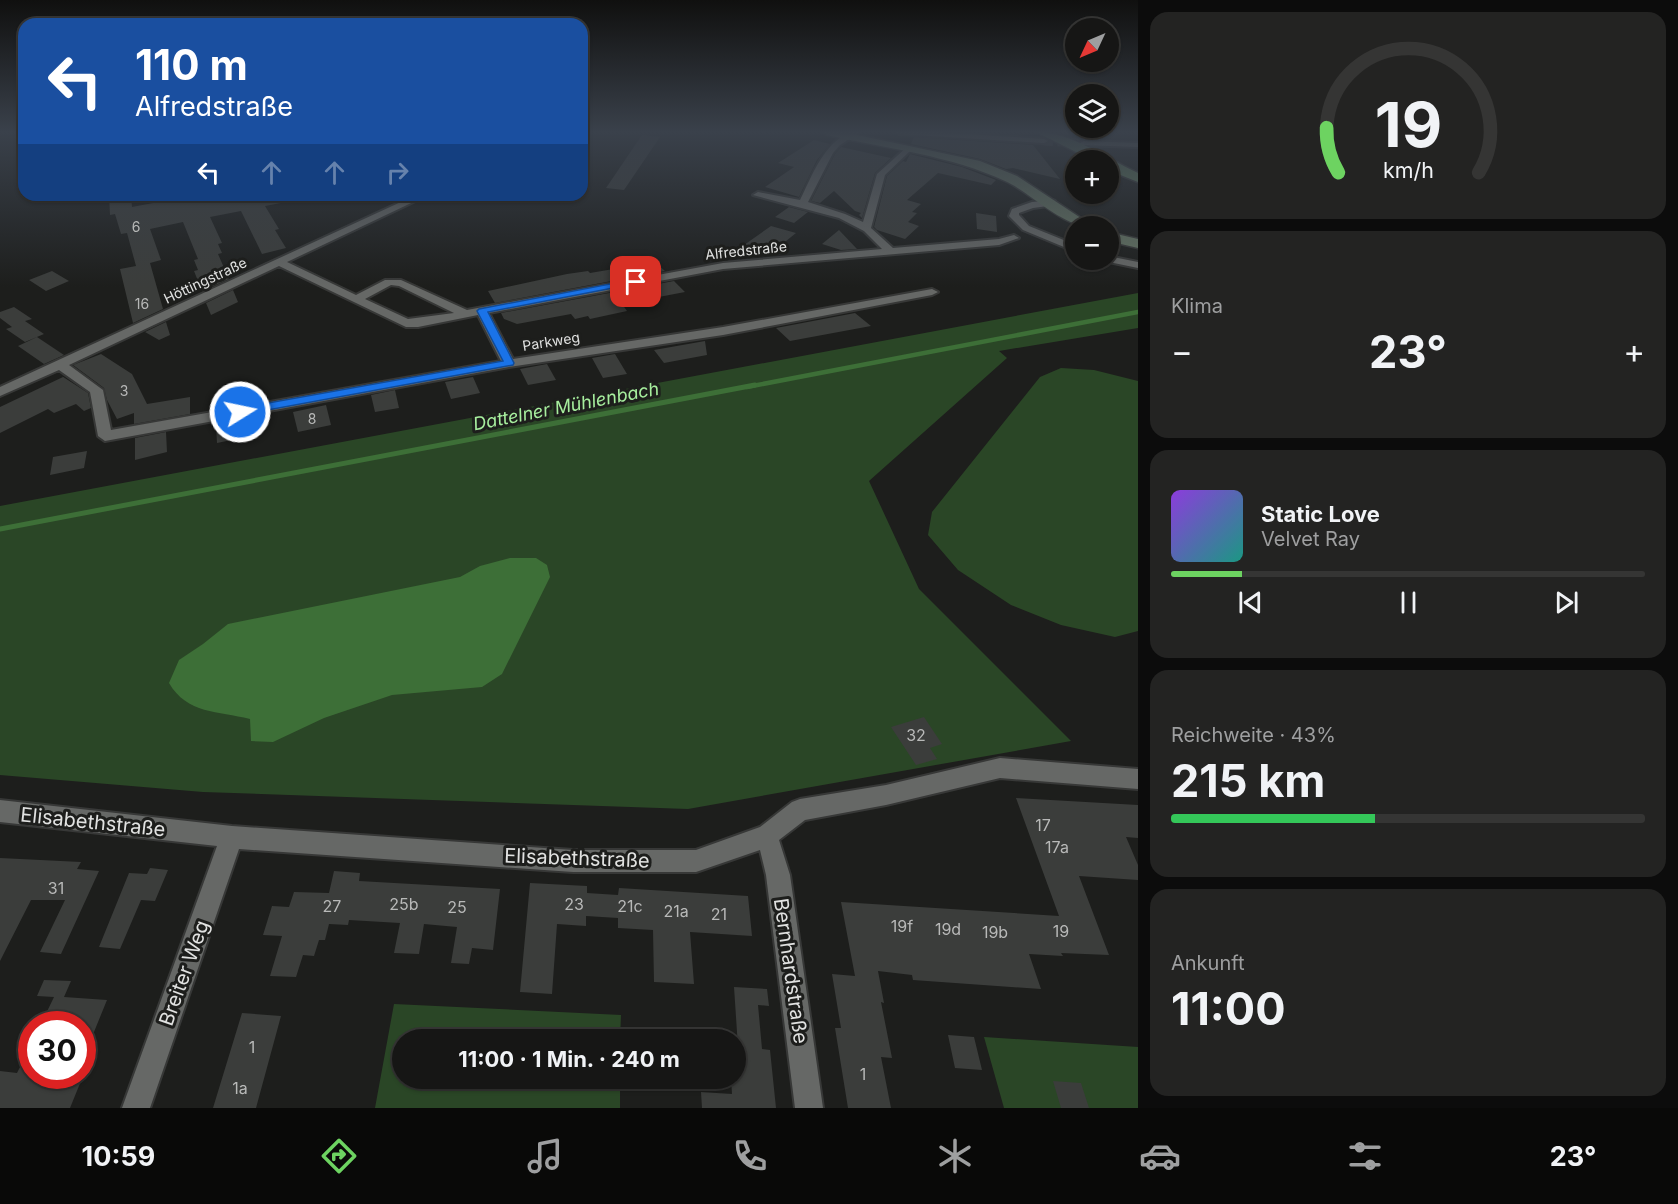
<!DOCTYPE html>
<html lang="de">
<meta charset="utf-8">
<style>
body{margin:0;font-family:Inter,sans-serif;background:#232322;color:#f1f3f6;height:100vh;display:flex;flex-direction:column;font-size:22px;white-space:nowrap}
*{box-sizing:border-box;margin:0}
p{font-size:20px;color:#9e9fa0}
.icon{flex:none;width:33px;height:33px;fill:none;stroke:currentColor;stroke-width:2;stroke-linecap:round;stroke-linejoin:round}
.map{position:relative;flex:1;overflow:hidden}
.details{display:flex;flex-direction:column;gap:12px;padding:12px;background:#0c0c0c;width:540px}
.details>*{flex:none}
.hud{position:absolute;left:18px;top:18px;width:570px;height:183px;border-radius:18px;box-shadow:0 2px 4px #0004,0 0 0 2px #353534;background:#1a4fa0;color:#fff;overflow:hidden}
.needle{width:39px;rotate:226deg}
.fabs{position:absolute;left:1065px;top:18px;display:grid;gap:12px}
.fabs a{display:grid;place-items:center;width:54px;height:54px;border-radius:50%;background:#161615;box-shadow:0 2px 4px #0004,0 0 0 2px #353534;font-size:30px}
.speed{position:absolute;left:18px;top:1011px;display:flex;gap:12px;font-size:30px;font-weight:700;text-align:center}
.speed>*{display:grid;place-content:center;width:78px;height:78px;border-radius:50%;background:#161615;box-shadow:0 2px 4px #0004,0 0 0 2px #353534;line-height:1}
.speed .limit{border:9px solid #d22;background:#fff;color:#111}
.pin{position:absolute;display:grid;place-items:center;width:51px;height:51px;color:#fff;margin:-26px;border-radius:12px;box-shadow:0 3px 9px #0006}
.me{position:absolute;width:66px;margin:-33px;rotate:80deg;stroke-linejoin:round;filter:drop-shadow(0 0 4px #0008)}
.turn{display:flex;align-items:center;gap:21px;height:126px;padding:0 18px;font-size:27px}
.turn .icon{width:78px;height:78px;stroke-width:2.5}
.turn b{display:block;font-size:42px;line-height:51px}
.lanes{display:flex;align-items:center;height:57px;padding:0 18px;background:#0003;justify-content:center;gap:30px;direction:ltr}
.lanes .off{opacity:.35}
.big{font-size:45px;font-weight:700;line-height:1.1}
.details .widget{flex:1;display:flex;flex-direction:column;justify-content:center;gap:9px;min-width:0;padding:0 21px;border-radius:18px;background:#232322}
.details .dial{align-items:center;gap:0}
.dial svg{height:156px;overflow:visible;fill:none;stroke:#353534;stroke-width:7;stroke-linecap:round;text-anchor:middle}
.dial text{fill:#f1f3f6;stroke:none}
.song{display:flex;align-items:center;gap:18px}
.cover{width:72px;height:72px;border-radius:9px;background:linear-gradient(135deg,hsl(270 70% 55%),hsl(170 70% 35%))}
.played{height:6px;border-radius:3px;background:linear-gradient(90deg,#6dd361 15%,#353534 15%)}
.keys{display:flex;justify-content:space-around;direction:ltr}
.heat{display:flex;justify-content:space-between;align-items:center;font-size:33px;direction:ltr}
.charge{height:9px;border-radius:4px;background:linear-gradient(90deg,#34c759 43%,#353534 0)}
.trip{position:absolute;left:392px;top:1029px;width:354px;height:60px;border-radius:30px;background:#161615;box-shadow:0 2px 4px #0004,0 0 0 2px #353534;font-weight:700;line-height:60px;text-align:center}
.menu{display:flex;height:96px;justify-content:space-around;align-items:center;background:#090908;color:#9e9fa0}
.menu .icon{width:42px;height:42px}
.menu .active{color:#6dd361}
.menu b{font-size:27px;color:#f1f3f6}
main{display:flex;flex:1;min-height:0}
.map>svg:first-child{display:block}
.green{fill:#2a4626}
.water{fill:#3d6f37}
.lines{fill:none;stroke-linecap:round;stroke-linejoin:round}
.stream-far1{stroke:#3d6f37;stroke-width:4.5}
.stream{stroke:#3d6f37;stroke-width:5}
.building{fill:#3b3d3b}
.street-tunnel{stroke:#3a3b3a;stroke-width:9;stroke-dasharray:9 4.5;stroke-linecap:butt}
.street-casing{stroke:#373837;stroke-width:4}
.secondary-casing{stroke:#373837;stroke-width:3}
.primary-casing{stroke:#373837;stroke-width:3}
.street{fill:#666866;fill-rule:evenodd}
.secondary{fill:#647362;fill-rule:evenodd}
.primary{fill:#627f5f;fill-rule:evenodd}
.route{fill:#1a73e8;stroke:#114b97;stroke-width:1.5}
.labels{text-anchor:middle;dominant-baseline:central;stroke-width:6;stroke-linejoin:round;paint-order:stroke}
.number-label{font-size:14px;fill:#b8b9b8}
.far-street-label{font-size:14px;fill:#e1e2e1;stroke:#1d1e1c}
.near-number-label{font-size:16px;fill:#b8b9b8}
.water-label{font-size:18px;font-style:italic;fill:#a7ef9e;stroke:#1d1e1c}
.near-street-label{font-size:20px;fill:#e1e2e1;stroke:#1d1e1c}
</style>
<main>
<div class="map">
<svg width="1138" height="1108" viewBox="0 0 1138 1108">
<rect width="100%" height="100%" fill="#1d1e1c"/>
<!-- green -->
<path class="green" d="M1138,293V328L999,351L1007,358L869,481L919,589L1071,741L688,809L203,792L0,775V506Z
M1061,368L1094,370L1138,381V631L1115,637L1061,625L1011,605L958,570L928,535L932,512L1040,377Z
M394,1004L621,1015L620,1039L402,1040V1078L620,1079V1108H375Z
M984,1037L1138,1047V1108H1004Z"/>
<!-- water -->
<path class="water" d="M510,558H536L547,565L550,577L502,674L482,687L392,695L324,718L273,742L251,741L250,719C218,711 187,714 169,683L179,660L203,644L228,624L460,577L480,566Z"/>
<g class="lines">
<!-- stream-far1 -->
<path class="stream-far1" d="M747,387L1138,312"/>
<!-- stream -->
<path class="stream" d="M0,529L755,385"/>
</g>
<!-- building -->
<path class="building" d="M642,135L660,137L624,190L606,188Z
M914,137L1033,145L1060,179L1013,168L1006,169L980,159L911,144Z
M814,140L830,144L817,160L799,197L765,187L794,167L778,163Z
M841,147L891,158L875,173L862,218L859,215L861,213L855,211L834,191L820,203L811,201L835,154Z
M910,154L962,167L996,180L991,185L938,173L907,200L921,204L912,212L917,213L908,222L919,226L905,239L877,230L874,227L887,176L903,161L906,162Z
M109,195H131L132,207L195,195H280L281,203L265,206L279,229L275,230L286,248L262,254L241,211L210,217L222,243L218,244L222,253L218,254L229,279L202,291L194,271L198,270L194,260L198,259L183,222L150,229L161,260L150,263L163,309L133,323L120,269L136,266L127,233L121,234L115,214L110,215Z
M789,207L808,212L794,223L775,217Z
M976,213L996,216L997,232L977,229Z
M771,226L796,233L770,254L744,245Z
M839,230L857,249L841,250L822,244Z
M655,262L665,271L495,303L488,291L567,274L588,271L590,273Z
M52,271L69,281L46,291L29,280Z
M674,281L685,292L622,304L627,311L590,319L588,316L575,319L571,314L517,324L504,319L501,313Z
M233,290L238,302L211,315L206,303Z
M14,307L32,319L25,321L44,334L25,342L6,329L12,327L0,318V312Z
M855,313L871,326L790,341L776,328Z
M166,322L170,335L159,340L145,332Z
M37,337L64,355L44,364L18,346Z
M705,341L707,355L664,363L654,350Z
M101,354L132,374L147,404L190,397V414L134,424V413L117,419L107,400L104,388L73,365Z
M615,354L627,374L603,378L592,358Z
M547,364L556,380L528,385L520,369Z
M57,373L88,393L91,408L84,411L76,404L54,413L48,409L0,433V407L63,377Z
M473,377L480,393L451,399L445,382Z
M395,390L399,408L375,412L371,395Z
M326,405L331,425L298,432L293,412Z
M245,421L246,437L217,443L216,426Z
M166,432L167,452L135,460V438Z
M87,451L84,468L50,475L53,457Z
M924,717L942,744L930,748L937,759L916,765L891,727Z
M1016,798L1138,805V838L1126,837L1138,865V880L1079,876L1109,955L1061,953L1063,956L1029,954L1041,989L913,980L912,975L878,971L884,1003L881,1002L892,1058L881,1057L891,1108H848L835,1028H841L832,974L855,976L841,902L1059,916Z
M0,858L81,862L77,869L99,871L61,954L40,952L65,900H31L0,961Z
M150,868L168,870L155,901L141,900L120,949L99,947L129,873L147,874Z
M334,871L360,873L359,881L500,889L493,950L472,948L469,964L451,963L457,927L424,924L419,954L394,953L400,923L349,920L348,925L329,924L325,940H319L314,956L303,955L296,977L270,976L282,936L263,935L272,906L289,907L294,892L329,893Z
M530,883L587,886V893L618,895L619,888L748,896L752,936L690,932L694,984L654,982L653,930L618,928V918L586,916V926L557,924L552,994L520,992Z
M44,980L71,981L64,997L107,1000L83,1059L82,1024H41L54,997L37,996Z
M734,987L767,989L769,1006L758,1005L762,1049L770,1050L776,1108H702L701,1092L732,1094L731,1078H735V1047H738Z
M242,1013L281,1016L256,1108H213Z
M948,1035L974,1037L982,1070L955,1068Z
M32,1043V1076H83L70,1108H0V1071L17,1073Z
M1053,1081L1081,1083L1089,1108H1061Z"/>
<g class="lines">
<!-- street-tunnel -->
<path class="street-tunnel" d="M1044,141L1084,143"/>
<defs>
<path id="street" d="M850,132H860L840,145L833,153L808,202L845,214L863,222L877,174L907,147L911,149L910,151L885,175L871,228L893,248L999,239L1014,235L1019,238L999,245L723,269L489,313L513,359L723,327L932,289L938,292L932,295L723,335L509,367L105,441L98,436L90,392L59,370L0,396V387L416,195H428L287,262L356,295L385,280H401L467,310L723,263L882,249L864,231L839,218L753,195L758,192L800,200C812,176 823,144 850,132ZM279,266L406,327H418L478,315L501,361L111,430L103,390L69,365ZM391,285L399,286L454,313L408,319L365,299Z
M895,132H935L1044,139L1048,141L1044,143L899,134Z
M1084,141L1138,143V147L1081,145L1080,143Z
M1052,200L1055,201V205L1033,208L1019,213V215L1029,226L1076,245V252L1023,230L1009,216L1012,209L1032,202Z
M1108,256L1138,262V268L1104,261L1103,260H1108Z
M1000,758L1138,769V789L1000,778L886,805L805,820L779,840L790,875L823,1108H795L766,875L760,850L696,872H573L239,849L150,1108H122L217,846L0,822V800L232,826L573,850H696L760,827L792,802L800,799L886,785Z"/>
<path id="secondary" d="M821,132H843L980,161L1017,176L1093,226C1064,229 1032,193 1005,181C952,156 885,148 827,135Z
M1108,232L1138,239V248L1108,241Z"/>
<path id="primary" d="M1036,132C1071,132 1106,158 1138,173V182L1108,170V160H1092Z"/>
</defs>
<!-- street casing -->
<use href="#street" class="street-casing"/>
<!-- secondary casing -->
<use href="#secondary" class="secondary-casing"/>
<!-- primary casing -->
<use href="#primary" class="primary-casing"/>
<!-- street -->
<use href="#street" class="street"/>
<!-- secondary -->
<use href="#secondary" class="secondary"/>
<!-- primary -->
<use href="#primary" class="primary"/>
</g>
<!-- sky -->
<linearGradient id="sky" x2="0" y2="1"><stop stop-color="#10100f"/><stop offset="0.46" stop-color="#3a414b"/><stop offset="1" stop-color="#3a414b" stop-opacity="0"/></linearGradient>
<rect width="1138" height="287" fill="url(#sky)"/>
<!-- route -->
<path class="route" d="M636,279L641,282L639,283L488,312L514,363L513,365L240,415L234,412L240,408L503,361L477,311L479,309Z"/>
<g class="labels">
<!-- number labels -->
<g class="number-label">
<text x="136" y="226">6</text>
<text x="142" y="303">16</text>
<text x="124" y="390">3</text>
<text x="312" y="418">8</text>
</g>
<!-- far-street labels -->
<g class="far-street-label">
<text transform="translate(746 250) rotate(-6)">Alfredstraße</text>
<text transform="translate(205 280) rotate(-25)">Höttingstraße</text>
<text transform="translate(551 341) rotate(-9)">Parkweg</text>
</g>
<!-- near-number labels -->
<g class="near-number-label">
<text x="916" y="735">32</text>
<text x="1043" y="825">17</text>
<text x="1057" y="847">17a</text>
<text x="56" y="888">31</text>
<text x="404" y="904">25b</text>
<text x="574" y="904">23</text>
<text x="332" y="906">27</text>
<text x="630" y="906">21c</text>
<text x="457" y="907">25</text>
<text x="676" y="911">21a</text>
<text x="719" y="914">21</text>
<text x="902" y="926">19f</text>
<text x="948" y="929">19d</text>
<text x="1061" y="931">19</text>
<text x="995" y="932">19b</text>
<text x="252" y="1047">1</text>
<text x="863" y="1074">1</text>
<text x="240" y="1088">1a</text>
</g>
<!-- water labels -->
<g class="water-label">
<text transform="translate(566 406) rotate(-11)">Dattelner Mühlenbach</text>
</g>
<!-- near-street labels -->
<g class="near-street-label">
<text transform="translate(93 822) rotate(6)">Elisabethstraße</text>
<text transform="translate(577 858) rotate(2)">Elisabethstraße</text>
<text transform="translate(791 971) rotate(82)">Bernhardstraße</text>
<text transform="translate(184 973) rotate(-70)">Breiter Weg</text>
</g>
</g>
</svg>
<div class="fabs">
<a><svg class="needle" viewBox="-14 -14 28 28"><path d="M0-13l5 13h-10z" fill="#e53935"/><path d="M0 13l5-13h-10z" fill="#9e9fa0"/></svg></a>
<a><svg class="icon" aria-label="layers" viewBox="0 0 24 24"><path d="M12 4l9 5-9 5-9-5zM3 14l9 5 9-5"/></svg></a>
<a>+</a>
<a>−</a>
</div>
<div class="speed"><div class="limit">30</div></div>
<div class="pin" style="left:636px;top:282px;background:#d93025"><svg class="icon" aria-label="arrive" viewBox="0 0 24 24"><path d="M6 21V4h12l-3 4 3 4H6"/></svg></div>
<svg class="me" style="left:240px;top:412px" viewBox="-20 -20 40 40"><circle r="17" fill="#1a73e8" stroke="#fff" stroke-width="3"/><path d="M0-11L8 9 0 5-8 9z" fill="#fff"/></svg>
<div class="trip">11:00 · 1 Min. · 240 m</div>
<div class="hud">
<div class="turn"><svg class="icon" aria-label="left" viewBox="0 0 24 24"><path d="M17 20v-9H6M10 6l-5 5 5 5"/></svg><div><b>110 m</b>Alfredstraße</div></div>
<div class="lanes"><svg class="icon" aria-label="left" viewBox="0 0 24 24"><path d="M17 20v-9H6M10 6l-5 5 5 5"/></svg><svg class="icon off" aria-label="ahead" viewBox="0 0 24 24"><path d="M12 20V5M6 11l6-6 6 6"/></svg><svg class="icon off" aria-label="ahead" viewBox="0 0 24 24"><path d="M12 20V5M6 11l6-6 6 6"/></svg><svg class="icon off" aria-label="right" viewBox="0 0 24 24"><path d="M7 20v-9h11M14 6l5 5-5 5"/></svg></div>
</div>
</div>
<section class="details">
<div class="widget dial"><svg viewBox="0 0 100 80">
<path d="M14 69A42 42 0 1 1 86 69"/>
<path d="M14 69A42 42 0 0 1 8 46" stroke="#6dd361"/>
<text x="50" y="56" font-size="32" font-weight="700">19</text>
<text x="50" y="72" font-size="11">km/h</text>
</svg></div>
<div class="widget"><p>Klima</p>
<div class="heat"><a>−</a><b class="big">23°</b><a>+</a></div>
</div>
<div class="widget">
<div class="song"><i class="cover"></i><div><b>Static Love</b><p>Velvet Ray</p></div></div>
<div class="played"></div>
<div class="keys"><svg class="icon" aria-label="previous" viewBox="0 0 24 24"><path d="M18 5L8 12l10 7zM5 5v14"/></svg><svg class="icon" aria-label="pause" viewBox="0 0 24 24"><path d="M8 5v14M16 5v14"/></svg><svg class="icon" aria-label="next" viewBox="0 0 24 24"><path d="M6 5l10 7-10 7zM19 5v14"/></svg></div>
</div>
<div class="widget"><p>Reichweite · 43%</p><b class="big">215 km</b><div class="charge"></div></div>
<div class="widget"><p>Ankunft</p><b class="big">11:00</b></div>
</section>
</main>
<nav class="menu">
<b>10:59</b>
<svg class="icon active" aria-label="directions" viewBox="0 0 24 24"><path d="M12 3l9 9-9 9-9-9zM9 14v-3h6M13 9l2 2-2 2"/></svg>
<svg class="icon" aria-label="music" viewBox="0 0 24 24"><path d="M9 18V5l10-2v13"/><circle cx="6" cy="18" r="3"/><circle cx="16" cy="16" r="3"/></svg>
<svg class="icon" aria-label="phone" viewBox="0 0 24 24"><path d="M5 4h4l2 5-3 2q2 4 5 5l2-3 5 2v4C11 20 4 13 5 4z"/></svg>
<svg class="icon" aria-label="climate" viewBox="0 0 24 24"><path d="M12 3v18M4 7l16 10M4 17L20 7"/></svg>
<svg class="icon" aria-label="car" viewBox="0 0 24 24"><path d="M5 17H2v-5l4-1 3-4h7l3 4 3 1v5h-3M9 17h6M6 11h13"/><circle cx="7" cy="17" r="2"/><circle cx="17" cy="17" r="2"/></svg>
<svg class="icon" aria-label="filters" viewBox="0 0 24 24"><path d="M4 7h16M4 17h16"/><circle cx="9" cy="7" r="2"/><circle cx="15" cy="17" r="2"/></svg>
<b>23°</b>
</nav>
